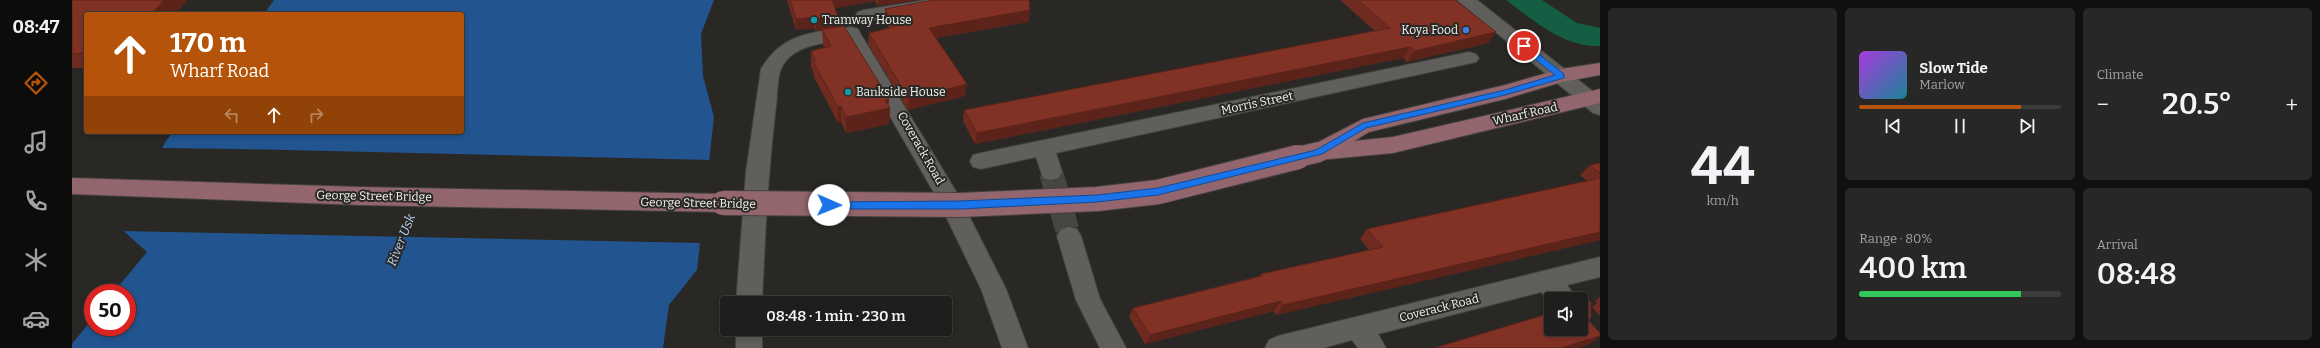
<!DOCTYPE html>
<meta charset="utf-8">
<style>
body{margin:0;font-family:Bitter,serif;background:#272725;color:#f1f3f6;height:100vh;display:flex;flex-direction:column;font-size:15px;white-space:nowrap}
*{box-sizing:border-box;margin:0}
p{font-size:13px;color:#a1a2a3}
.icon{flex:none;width:22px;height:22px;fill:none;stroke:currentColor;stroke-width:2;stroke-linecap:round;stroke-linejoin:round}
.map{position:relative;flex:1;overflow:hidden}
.sheet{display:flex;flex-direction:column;gap:8px;padding:8px;background:#11100f;width:720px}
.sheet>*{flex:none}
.banner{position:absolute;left:12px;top:12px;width:380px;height:122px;border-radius:4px;box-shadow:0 2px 6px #0003,0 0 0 1px #3c3c3b;background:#b45309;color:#fff;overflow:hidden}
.tools{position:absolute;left:1472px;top:292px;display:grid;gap:8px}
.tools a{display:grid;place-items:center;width:44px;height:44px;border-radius:4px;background:#1f1e1c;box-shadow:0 2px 6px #0003,0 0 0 1px #3c3c3b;font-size:20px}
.speed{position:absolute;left:12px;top:284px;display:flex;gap:8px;font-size:20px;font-weight:700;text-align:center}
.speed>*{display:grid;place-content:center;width:52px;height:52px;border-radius:50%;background:#1f1e1c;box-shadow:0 2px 6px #0003,0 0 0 1px #3c3c3b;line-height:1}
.speed .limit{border:6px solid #d22;background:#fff;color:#111}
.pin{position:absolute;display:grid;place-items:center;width:34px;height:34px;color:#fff;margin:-17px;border:2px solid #fff;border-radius:50%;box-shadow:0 1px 4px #0007}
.me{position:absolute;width:44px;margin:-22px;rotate:91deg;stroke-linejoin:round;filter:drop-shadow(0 0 3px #0008)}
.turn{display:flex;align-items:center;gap:14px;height:84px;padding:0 20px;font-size:18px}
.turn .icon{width:52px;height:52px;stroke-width:2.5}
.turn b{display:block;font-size:28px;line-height:34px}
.lanes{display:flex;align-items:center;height:38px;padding:0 20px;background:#0003;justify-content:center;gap:20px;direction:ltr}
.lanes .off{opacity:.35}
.big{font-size:30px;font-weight:600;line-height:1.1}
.sheet .tile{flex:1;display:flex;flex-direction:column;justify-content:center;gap:6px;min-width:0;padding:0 14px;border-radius:6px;background:#272725}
.sheet .dial{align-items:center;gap:0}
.dial b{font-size:52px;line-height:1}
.song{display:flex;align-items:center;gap:12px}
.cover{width:48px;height:48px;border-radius:6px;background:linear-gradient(135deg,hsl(280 70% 55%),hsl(190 70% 35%))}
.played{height:4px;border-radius:2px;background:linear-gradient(90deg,#b45309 80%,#3c3c3b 80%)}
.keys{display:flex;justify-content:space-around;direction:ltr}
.heat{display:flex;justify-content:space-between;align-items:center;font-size:22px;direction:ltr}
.charge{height:6px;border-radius:3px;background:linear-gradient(90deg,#34c759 80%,#3c3c3b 0)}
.sheet .tiles{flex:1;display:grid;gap:8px;grid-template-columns:repeat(3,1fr)}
.tile:first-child{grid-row:span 2}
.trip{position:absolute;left:648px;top:296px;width:232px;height:40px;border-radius:4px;background:#1f1e1c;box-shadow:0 2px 6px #0003,0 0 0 1px #3c3c3b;font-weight:600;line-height:40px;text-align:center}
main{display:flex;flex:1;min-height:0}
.menu{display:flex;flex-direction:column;width:72px;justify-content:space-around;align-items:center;background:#0c0c0b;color:#a1a2a3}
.menu .icon{width:28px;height:28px}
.menu .current{color:#b45309}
.menu b{font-size:18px;color:#f1f3f6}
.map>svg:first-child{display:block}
.green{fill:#145e43}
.water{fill:#225490}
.pier{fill:#292825}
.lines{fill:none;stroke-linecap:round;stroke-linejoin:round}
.minor-tunnel{stroke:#474643;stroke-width:24;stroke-dasharray:24 12;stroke-linecap:butt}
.minor-casing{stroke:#444240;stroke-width:2}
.major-casing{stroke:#444240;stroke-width:2}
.minor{fill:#605f5b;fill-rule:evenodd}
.major{fill:#92666c;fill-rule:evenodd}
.major-bridge-far1-casing{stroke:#444240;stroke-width:22;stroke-linecap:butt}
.major-bridge-casing{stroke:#444240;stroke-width:26;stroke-linecap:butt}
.major-bridge-far1{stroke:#92666c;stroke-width:20}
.major-bridge{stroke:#92666c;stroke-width:24}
.wall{fill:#702b20}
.shaded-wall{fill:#5b231a}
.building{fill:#823225;stroke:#5b231a}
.route{fill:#1a73e8;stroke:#114b97}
.culture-dot{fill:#0f9aa8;stroke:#292825;stroke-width:1.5}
.shop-dot{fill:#3f7fe0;stroke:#292825;stroke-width:1.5}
.labels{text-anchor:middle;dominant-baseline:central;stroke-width:4;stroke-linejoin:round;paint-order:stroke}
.poi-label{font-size:12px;fill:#f3f2f0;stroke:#292825;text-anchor:start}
.street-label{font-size:12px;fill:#f3f2f0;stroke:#292825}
.water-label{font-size:13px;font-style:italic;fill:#b4cff2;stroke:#292825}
</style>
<main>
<nav class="menu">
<b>08:47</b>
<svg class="icon current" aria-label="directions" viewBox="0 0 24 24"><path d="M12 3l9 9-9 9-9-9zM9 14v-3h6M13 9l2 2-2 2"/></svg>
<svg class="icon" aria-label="music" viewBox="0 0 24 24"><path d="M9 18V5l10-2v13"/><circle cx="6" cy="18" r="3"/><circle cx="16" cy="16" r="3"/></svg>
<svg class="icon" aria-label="phone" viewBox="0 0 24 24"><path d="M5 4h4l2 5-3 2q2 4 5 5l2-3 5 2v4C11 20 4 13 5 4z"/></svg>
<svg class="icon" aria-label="climate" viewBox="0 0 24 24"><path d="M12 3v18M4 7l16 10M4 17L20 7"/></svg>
<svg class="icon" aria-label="car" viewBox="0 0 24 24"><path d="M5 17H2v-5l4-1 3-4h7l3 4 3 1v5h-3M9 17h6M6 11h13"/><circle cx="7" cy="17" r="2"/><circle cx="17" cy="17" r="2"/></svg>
</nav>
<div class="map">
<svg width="1528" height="348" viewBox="0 0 1528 348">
<rect width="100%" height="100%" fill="#292825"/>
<!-- green -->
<path class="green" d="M1434,0H1470L1505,23L1528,28V46C1491,47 1463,21 1434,0Z"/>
<!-- water -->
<path class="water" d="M202,0H642L629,34L631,76L642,117L625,270L597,305L591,348H0V344L21,318V327H55V293H41L75,252L46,226L94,141L101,132H390V14H192Z"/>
<!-- pier -->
<path class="pier" d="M87,148L166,149L639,160L629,243L49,231L44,225Z"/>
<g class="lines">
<!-- minor-tunnel -->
<path class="minor-tunnel" d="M979,172L997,236"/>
<defs>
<path id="minor" d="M854,0H895L892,4L886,5L792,22L786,20L783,16L786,12L792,10Z
M1385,0H1405L1528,97V115L1521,113Z
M779,27L786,29L788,33L888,198L934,289L956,348H930L909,289L865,198L774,40C753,43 727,44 713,62C704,73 706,93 704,106C696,172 693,237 690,303H664L674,172L689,69C711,32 740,33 779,27Z
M1397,52L1404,54L1407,58L1404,62L984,153L990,172L987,178L979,180L971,178L964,157L909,169L901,167L898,161L901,155L909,153Z
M997,227L1005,229L1009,236L1028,299L1054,348H1028L1004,300L985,236L989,229Z
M1528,257V277L1495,285L1505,299H1479V301L1469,292L1306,334L1314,348H1286L1280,340L1251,348H1193L1197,340L1206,336Z
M664,329H690V348H664Z"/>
<path id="major" d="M1528,63V75L1490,82L1433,99L1297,132L1282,141L1321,137L1528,89V103L1321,153L1247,160L1239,158L1236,152L1239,146L1291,119L1433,85L1489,69Z
M0,178L288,187L651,194L659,197L662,203L659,209L651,212L288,205L0,194Z"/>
</defs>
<!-- minor casing -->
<use href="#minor" class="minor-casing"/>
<!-- major casing -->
<use href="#major" class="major-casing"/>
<!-- minor -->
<use href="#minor" class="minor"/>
<!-- major -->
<use href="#major" class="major"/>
<defs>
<path id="major-bridge-far1" d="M1222,158L1247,152"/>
<path id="major-bridge" d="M651,203L888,205L1025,199L1086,192L1226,157"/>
</defs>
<!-- major-bridge-far1 casing -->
<use href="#major-bridge-far1" class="major-bridge-far1-casing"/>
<!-- major-bridge casing -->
<use href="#major-bridge" class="major-bridge-casing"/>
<!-- major-bridge-far1 -->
<use href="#major-bridge-far1" class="major-bridge-far1"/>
<!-- major-bridge -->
<use href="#major-bridge" class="major-bridge"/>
</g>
<!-- wall -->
<path class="wall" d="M0,0H115L103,14H14V68H0Z
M715,0H845L806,6L803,1L763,8L766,27L817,99L816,105L818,108L817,124L774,133L769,122L766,123L742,77L741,71L739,67V51L752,48L751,45L750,30L744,31L742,28L724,30Z
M1268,0H1383L1424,32L1416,43L1335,62L1331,58L903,144L891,121L892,110L1303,31Z
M813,9L958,10L956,22L864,38L895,84L893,96L836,110L796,44L797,33L817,28L813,20Z
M1528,163V240L1204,315L1202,311L1073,344L1057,317L1061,308L1187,276L1189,274L1297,250L1288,239L1295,229L1515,181L1508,175L1518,165Z
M1528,297V316L1520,307L1525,303L1523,301Z"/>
<!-- shaded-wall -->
<path class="shaded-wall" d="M92,0H115L103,14H80Z
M759,0H803V1L759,9Z
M806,0H845L806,6Z
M958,10L956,22L856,39L857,28Z
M766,16V27L744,31L743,19Z
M742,17V28L724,30V19Z
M1424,32L1416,43L1335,62L1342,51Z
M1338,47L1331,58L903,144L905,133Z
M895,84L893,96L836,110L837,99Z
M817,99L816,108H818L817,124L774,133V117Z
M769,106V122L766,123V107Z
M1528,232V240L1204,315L1211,305Z
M1209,301L1202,311L1073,344L1078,335Z
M1528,336V337L1518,344L1506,348H1489Z"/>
<!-- building -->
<path class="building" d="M0,0H92L80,14H14V53L0,54Z
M718,0H760L766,16L743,19L742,17L724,19Z
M861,0H957L958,10L857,28L895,84L837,99L797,33L822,27L813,9Z
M1286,0H1383L1424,32L1342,51L1338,47L905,133L892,110L1318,28Z
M772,26L817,99L813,100L818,108L774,117L769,106L766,107L741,61L744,60L739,51L759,46L750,29Z
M1528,163V174L1518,165Z
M1528,178V232L1211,305L1209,301L1078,335L1061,308L1190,276L1189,274L1311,247L1295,229Z
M1519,301V318L1516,320L1528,333V336L1489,348H1362L1479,313V329H1509V304Z"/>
<!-- route -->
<path class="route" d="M1449,45H1455L1492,74V78L1433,95L1294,128L1250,154L1086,195L1025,202L888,209H757L752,205L757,202L888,201L1025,195L1086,188L1244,150L1291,123L1433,90L1483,75L1449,48Z"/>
<!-- markers -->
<g class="culture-dot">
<circle cx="742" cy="20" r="4"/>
<circle cx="776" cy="92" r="4"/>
</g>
<circle class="shop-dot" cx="1394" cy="30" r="4"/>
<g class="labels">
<!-- poi labels -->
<g class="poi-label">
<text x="750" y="20">Tramway House</text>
<text x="1386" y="30" text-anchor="end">Koya Food</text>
<text x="784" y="92">Bankside House</text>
</g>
<!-- street labels -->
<g class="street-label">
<text transform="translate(1185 103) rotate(-12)">Morris Street</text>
<text transform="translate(1453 114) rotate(-13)">Wharf Road</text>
<text transform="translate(849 148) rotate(60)">Coverack Road</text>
<text transform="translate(302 196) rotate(1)">George Street Bridge</text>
<text transform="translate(626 203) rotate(1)">George Street Bridge</text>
<text transform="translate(1367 308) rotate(-14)">Coverack Road</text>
</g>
<!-- water labels -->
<g class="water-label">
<text transform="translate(329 240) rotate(-68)">River Usk</text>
</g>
</g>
</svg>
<div class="tools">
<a><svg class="icon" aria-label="sound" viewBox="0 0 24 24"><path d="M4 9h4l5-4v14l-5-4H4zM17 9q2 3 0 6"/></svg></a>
</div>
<div class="speed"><div class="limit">50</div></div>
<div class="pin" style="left:1452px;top:46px;background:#d93025"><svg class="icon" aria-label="arrive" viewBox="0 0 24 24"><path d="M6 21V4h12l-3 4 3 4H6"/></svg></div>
<svg class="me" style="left:757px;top:205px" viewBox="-20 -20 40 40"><circle r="19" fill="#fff"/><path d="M0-13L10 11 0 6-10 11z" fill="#1a73e8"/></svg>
<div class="trip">08:48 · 1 min · 230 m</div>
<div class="banner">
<div class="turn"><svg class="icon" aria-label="ahead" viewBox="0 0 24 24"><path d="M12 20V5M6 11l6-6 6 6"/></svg><div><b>170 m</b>Wharf Road</div></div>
<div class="lanes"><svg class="icon off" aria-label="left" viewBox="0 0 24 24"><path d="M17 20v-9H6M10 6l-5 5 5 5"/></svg><svg class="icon" aria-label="ahead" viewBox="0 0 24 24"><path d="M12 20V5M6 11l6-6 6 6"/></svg><svg class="icon off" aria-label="right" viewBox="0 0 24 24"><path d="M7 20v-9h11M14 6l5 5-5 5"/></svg></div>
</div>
</div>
<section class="sheet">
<div class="tiles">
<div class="tile dial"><b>44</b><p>km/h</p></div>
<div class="tile">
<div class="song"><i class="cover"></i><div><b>Slow Tide</b><p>Marlow</p></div></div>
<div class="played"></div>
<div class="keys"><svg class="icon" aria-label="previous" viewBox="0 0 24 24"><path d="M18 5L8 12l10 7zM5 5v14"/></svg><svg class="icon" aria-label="pause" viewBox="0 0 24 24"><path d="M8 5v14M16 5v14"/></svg><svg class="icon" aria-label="next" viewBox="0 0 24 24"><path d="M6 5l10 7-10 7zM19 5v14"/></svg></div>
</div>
<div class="tile"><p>Climate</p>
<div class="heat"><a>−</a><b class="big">20.5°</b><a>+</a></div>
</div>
<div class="tile"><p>Range · 80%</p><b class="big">400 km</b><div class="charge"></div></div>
<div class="tile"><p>Arrival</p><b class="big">08:48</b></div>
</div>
</section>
</main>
